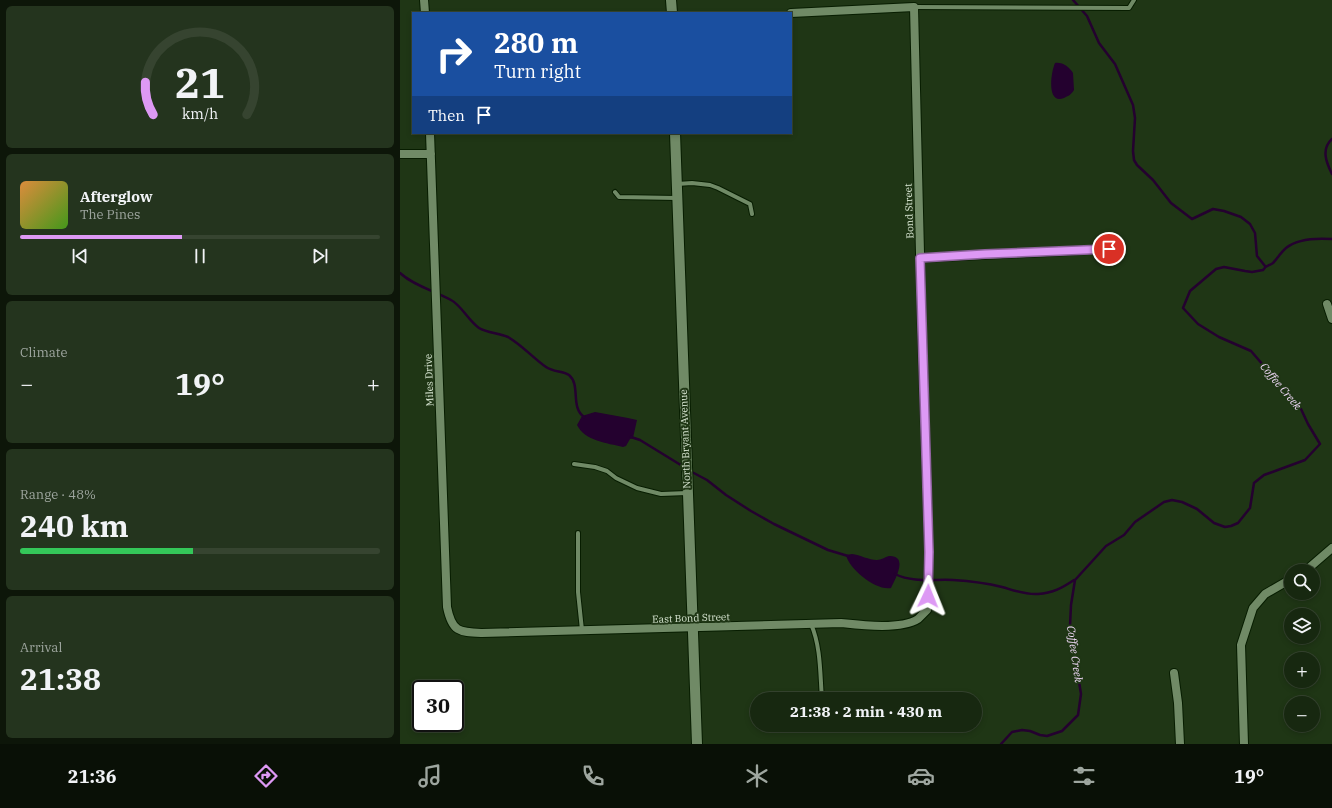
<!DOCTYPE html>
<meta charset="utf-8">
<style>
body{margin:0;font-family:"IBM Plex Serif",serif;background:#24341e;color:#f1f3f6;height:100vh;display:flex;flex-direction:column;font-size:15px;white-space:nowrap}
*{box-sizing:border-box;margin:0}
p{font-size:13px;color:#9ea69f}
.icon{flex:none;width:22px;height:22px;fill:none;stroke:currentColor;stroke-width:2;stroke-linecap:round;stroke-linejoin:round}
.map{position:relative;flex:1;overflow:hidden}
.details{display:flex;flex-direction:column;gap:6px;padding:6px;background:#0d1609;width:400px}
.details>*{flex:none}
.banner{position:absolute;left:12px;top:12px;width:380px;height:122px;border-radius:0px;box-shadow:0 2px 6px #0003,0 0 0 1px #364430;background:#1a4fa0;color:#fff;overflow:hidden}
.fabs{position:absolute;left:884px;top:564px;display:grid;gap:8px}
.fabs a{display:grid;place-items:center;width:36px;height:36px;border-radius:50%;background:#172810;box-shadow:0 2px 6px #0003,0 0 0 1px #364430;font-size:20px}
.speed{position:absolute;left:12px;top:680px;display:flex;gap:8px;font-size:20px;font-weight:700;text-align:center}
.speed>*{display:grid;place-content:center;width:52px;height:52px;border-radius:50%;background:#172810;box-shadow:0 2px 6px #0003,0 0 0 1px #364430;line-height:1}
.speed .limit{border:2px solid #111;border-radius:6px;background:#fff;color:#111}
.pin{position:absolute;display:grid;place-items:center;width:34px;height:34px;color:#fff;margin:-17px;border:2px solid #fff;border-radius:50%;box-shadow:0 1px 4px #0007}
.me{position:absolute;width:44px;margin:-22px;rotate:2deg;stroke-linejoin:round;filter:drop-shadow(0 0 3px #0008)}
.turn{display:flex;align-items:center;gap:14px;height:84px;padding:0 16px;font-size:18px}
.turn .icon{width:52px;height:52px;stroke-width:2.5}
.turn b{display:block;font-size:28px;line-height:34px}
.then{display:flex;align-items:center;height:38px;padding:0 16px;background:#0003;gap:8px;font-size:15px}
.big{font-size:30px;font-weight:700;line-height:1.1}
.details .tile{flex:1;display:flex;flex-direction:column;justify-content:center;gap:6px;min-width:0;padding:0 14px;border-radius:6px;background:#24341e}
.details .dial{align-items:center;gap:0}
.dial svg{height:104px;overflow:visible;fill:none;stroke:#364430;stroke-width:7;stroke-linecap:round;text-anchor:middle}
.dial text{fill:#f1f3f6;stroke:none}
.song{display:flex;align-items:center;gap:12px}
.cover{width:48px;height:48px;border-radius:6px;background:linear-gradient(135deg,hsl(30 70% 55%),hsl(100 70% 35%))}
.played{height:4px;border-radius:2px;background:linear-gradient(90deg,#dd99f4 45%,#364430 45%)}
.keys{display:flex;justify-content:space-around;direction:ltr}
.heat{display:flex;justify-content:space-between;align-items:center;font-size:22px;direction:ltr}
.charge{height:6px;border-radius:3px;background:linear-gradient(90deg,#34c759 48%,#364430 0)}
.trip{position:absolute;left:350px;top:692px;width:232px;height:40px;border-radius:20px;background:#172810;box-shadow:0 2px 6px #0003,0 0 0 1px #364430;font-weight:700;line-height:40px;text-align:center}
.dock{display:flex;height:64px;justify-content:space-around;align-items:center;background:#091006;color:#9ea69f}
.dock .icon{width:28px;height:28px}
.dock .selected{color:#dd99f4}
.dock b{font-size:18px;color:#f1f3f6}
main{display:flex;flex:1;min-height:0}
.map>svg:first-child{display:block}
.water{fill:#24012f}
.lines{fill:none;stroke-linecap:round;stroke-linejoin:round}
.stream{stroke:#24012f;stroke-width:2.5}
.lane-casing{stroke:#071d00;stroke-width:6}
.street-casing{stroke:#071d00;stroke-width:10}
.secondary-casing{stroke:#071d00;stroke-width:12}
.lane{stroke:#708a66;stroke-width:4}
.street{stroke:#708a66;stroke-width:8}
.secondary{stroke:#708a66;stroke-width:10}
.route-casing{stroke:#90639f;stroke-width:10}
.route{stroke:#dd99f4;stroke-width:7}
.labels{text-anchor:middle;dominant-baseline:central;stroke-width:4;stroke-linejoin:round;paint-order:stroke}
.street-label{font-size:10px;fill:#d7e5d1;stroke:#1f3615}
.water-label{font-size:11px;font-style:italic;fill:#f0d9f8;stroke:#1f3615}
</style>
<main>
<section class="details">
<div class="tile dial"><svg viewBox="0 0 100 80">
<path d="M14 69A42 42 0 1 1 86 69"/>
<path d="M14 69A42 42 0 0 1 8 44" stroke="#dd99f4"/>
<text x="50" y="56" font-size="32" font-weight="700">21</text>
<text x="50" y="72" font-size="11">km/h</text>
</svg></div>
<div class="tile">
<div class="song"><i class="cover"></i><div><b>Afterglow</b><p>The Pines</p></div></div>
<div class="played"></div>
<div class="keys"><svg class="icon" aria-label="previous" viewBox="0 0 24 24"><path d="M18 5L8 12l10 7zM5 5v14"/></svg><svg class="icon" aria-label="pause" viewBox="0 0 24 24"><path d="M8 5v14M16 5v14"/></svg><svg class="icon" aria-label="next" viewBox="0 0 24 24"><path d="M6 5l10 7-10 7zM19 5v14"/></svg></div>
</div>
<div class="tile"><p>Climate</p>
<div class="heat"><a>−</a><b class="big">19°</b><a>+</a></div>
</div>
<div class="tile"><p>Range · 48%</p><b class="big">240 km</b><div class="charge"></div></div>
<div class="tile"><p>Arrival</p><b class="big">21:38</b></div>
</section>
<div class="map">
<svg width="932" height="744" viewBox="0 0 932 744">
<rect width="100%" height="100%" fill="#1f3615"/>
<!-- water -->
<path class="water" d="M655,63C663,62 669,67 673,73L674,90C671,95 668,96 664,98C646,105 651,72 655,63Z
M195,412L228,418L237,420L233,438L230,439L226,446L223,447C207,443 185,441 177,425L182,416Z
M452,554C460,555 469,560 477,560C481,560 485,557 489,556C509,555 495,580 491,588C476,591 449,569 446,555Z"/>
<g class="lines">
<!-- stream -->
<path class="stream" d="M673,0L687,16L699,43L715,64L733,105L735,118L733,151L734,160L737,165L753,180L771,203L792,219L813,209L824,211L841,217L850,224L855,233L857,256L865,266
M932,139C921,149 926,162 932,174
M0,273C14,286 35,291 51,300C61,305 68,320 79,328C87,333 99,333 108,337C122,345 133,358 146,367C153,372 163,371 169,375C181,385 170,407 184,417
M231,437L240,440L284,467
M290,471L307,480L326,495L351,511L374,524L428,550L448,556
M495,574C513,583 534,579 553,580C569,581 586,583 602,587C613,590 625,595 638,594C653,593 662,588 674,580
M601,744L612,732L622,730L630,731L640,735L647,736L662,731L678,715L681,694L670,626L671,605L675,580L706,546L724,535L735,522L764,502L772,500L782,502L797,509L814,523L825,527L831,526L838,523L850,508L854,483L864,475L905,460L920,444L908,424L901,409L851,351L819,337L798,324L783,308L790,291L816,269L824,267L845,271L852,272L863,270C866,265 869,266 873,263C878,258 881,252 886,248C898,238 917,238 932,239"/>
<defs>
<path id="lane" d="M514,7L729,8L734,0
M277,184L292,183L310,185L318,188L350,204L352,214
M215,192L219,197L277,198
M174,464L195,467L207,471L216,478L237,488L261,494L287,493
M178,533V592L182,630
M411,624C421,647 420,674 422,699"/>
<path id="street" d="M24,0L25,13
M30,133L47,607C52,632 59,632 82,633L441,623C460,625 501,630 518,619C521,616 524,613 527,610L529,552L522,335L514,7L391,13
M0,154H31
M520,258L709,249
M927,304L932,319
M904,571L910,567L932,548
M774,673L778,703L780,744
M844,744L841,645L853,608L865,594L891,579"/>
<path id="secondary" d="M271,0L272,13
M275,133L297,744"/>
</defs>
<!-- lane casing -->
<use href="#lane" class="lane-casing"/>
<!-- street casing -->
<use href="#street" class="street-casing"/>
<!-- secondary casing -->
<use href="#secondary" class="secondary-casing"/>
<!-- lane -->
<use href="#lane" class="lane"/>
<!-- street -->
<use href="#street" class="street"/>
<!-- secondary -->
<use href="#secondary" class="secondary"/>
</g>
<g class="lines">
<defs>
<path id="route" d="M528,596L529,552L520,258L585,254L709,249"/>
</defs>
<!-- route casing -->
<use href="#route" class="route-casing"/>
<!-- route -->
<use href="#route" class="route"/>
</g>
<g class="labels">
<!-- street labels -->
<g class="street-label">
<text transform="translate(509 211) rotate(-92)">Bond Street</text>
<text transform="translate(29 380) rotate(-92)">Miles Drive</text>
<text transform="translate(285 439) rotate(-92)">North Bryant Avenue</text>
<text transform="translate(291 618) rotate(-2)">East Bond Street</text>
</g>
<!-- water labels -->
<g class="water-label">
<text transform="translate(881 386) rotate(50)">Coffee Creek</text>
<text transform="translate(675 654) rotate(82)">Coffee Creek</text>
</g>
</g>
</svg>
<div class="fabs">
<a><svg class="icon" aria-label="search" viewBox="0 0 24 24"><circle cx="10" cy="10" r="6"/><path d="M15 15l6 6"/></svg></a>
<a><svg class="icon" aria-label="layers" viewBox="0 0 24 24"><path d="M12 4l9 5-9 5-9-5zM3 14l9 5 9-5"/></svg></a>
<a>+</a>
<a>−</a>
</div>
<div class="speed"><div class="limit">30</div></div>
<div class="pin" style="left:709px;top:249px;background:#d93025"><svg class="icon" aria-label="arrive" viewBox="0 0 24 24"><path d="M6 21V4h12l-3 4 3 4H6"/></svg></div>
<svg class="me" style="left:528px;top:596px" viewBox="-20 -20 40 40"><path d="M0-17L14 15 0 8-14 15z" fill="#dd99f4" stroke="#fff" stroke-width="4"/></svg>
<div class="trip">21:38 · 2 min · 430 m</div>
<div class="banner">
<div class="turn"><svg class="icon" aria-label="right" viewBox="0 0 24 24"><path d="M7 20v-9h11M14 6l5 5-5 5"/></svg><div><b>280 m</b>Turn right</div></div>
<div class="then">Then<svg class="icon" aria-label="arrive" viewBox="0 0 24 24"><path d="M6 21V4h12l-3 4 3 4H6"/></svg></div>
</div>
</div>
</main>
<nav class="dock">
<b>21:36</b>
<svg class="icon selected" aria-label="directions" viewBox="0 0 24 24"><path d="M12 3l9 9-9 9-9-9zM9 14v-3h6M13 9l2 2-2 2"/></svg>
<svg class="icon" aria-label="music" viewBox="0 0 24 24"><path d="M9 18V5l10-2v13"/><circle cx="6" cy="18" r="3"/><circle cx="16" cy="16" r="3"/></svg>
<svg class="icon" aria-label="phone" viewBox="0 0 24 24"><path d="M5 4h4l2 5-3 2q2 4 5 5l2-3 5 2v4C11 20 4 13 5 4z"/></svg>
<svg class="icon" aria-label="climate" viewBox="0 0 24 24"><path d="M12 3v18M4 7l16 10M4 17L20 7"/></svg>
<svg class="icon" aria-label="car" viewBox="0 0 24 24"><path d="M5 17H2v-5l4-1 3-4h7l3 4 3 1v5h-3M9 17h6M6 11h13"/><circle cx="7" cy="17" r="2"/><circle cx="17" cy="17" r="2"/></svg>
<svg class="icon" aria-label="filters" viewBox="0 0 24 24"><path d="M4 7h16M4 17h16"/><circle cx="9" cy="7" r="2"/><circle cx="15" cy="17" r="2"/></svg>
<b>19°</b>
</nav>
